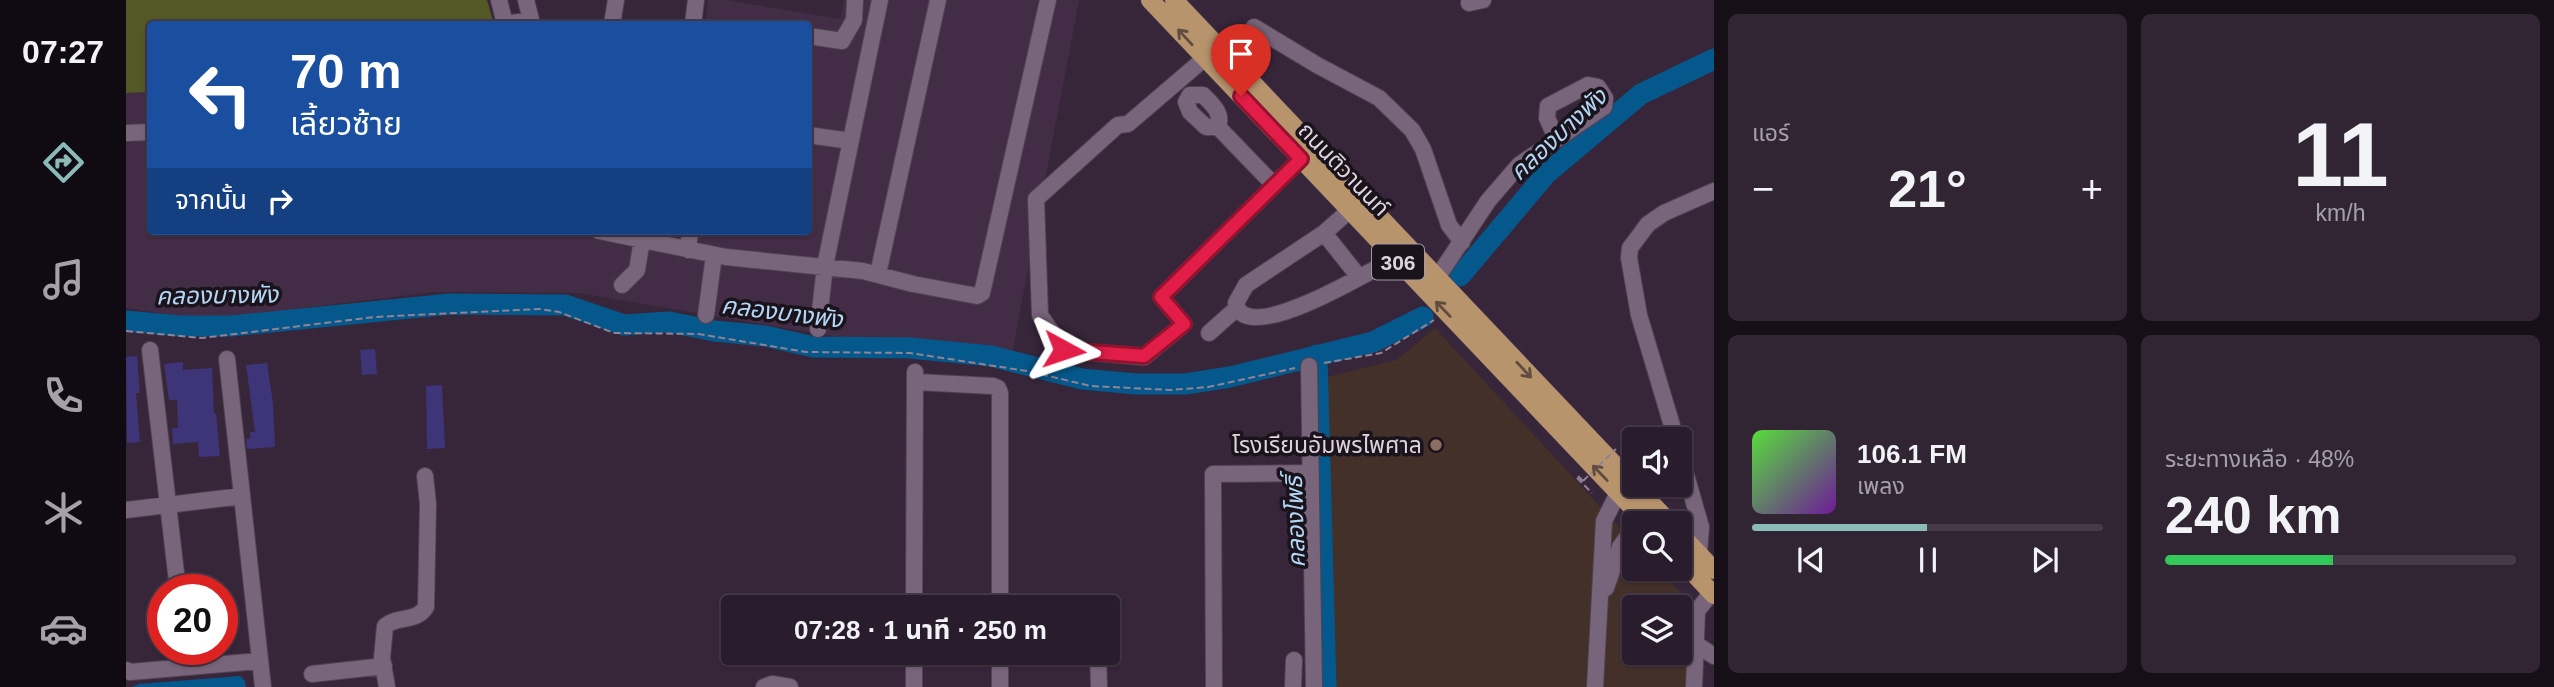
<!DOCTYPE html>
<html lang="th">
<meta charset="utf-8">
<style>
body{margin:0;font-family:Arial,"Noto Sans Thai",sans-serif;background:#312534;color:#f1f3f6;height:100vh;display:flex;flex-direction:column;font-size:26px;white-space:nowrap}
*{box-sizing:border-box;margin:0}
p{font-size:23px;color:#a5a1a9}
.icon{flex:none;width:38px;height:38px;fill:none;stroke:currentColor;stroke-width:2;stroke-linecap:round;stroke-linejoin:round}
.map{position:relative;flex:1;overflow:hidden}
.drawer{display:flex;flex-direction:column;gap:14px;padding:14px;background:#170f18;width:840px}
.drawer>*{flex:none}
.banner{position:absolute;left:21px;top:21px;width:665px;height:214px;border-radius:7px;box-shadow:0 2px 5px #0004,0 0 0 2px #453a48;background:#1a4fa0;color:#fff;overflow:hidden}
.controls{position:absolute;left:1496px;top:427px;display:grid;gap:14px}
.controls a{display:grid;place-items:center;width:70px;height:70px;border-radius:7px;background:#291c2c;box-shadow:0 2px 5px #0004,0 0 0 2px #453a48;font-size:35px}
.speed{position:absolute;left:21px;top:574px;display:flex;gap:14px;font-size:35px;font-weight:700;text-align:center}
.speed>*{display:grid;place-content:center;width:91px;height:91px;border-radius:50%;background:#291c2c;box-shadow:0 2px 5px #0004,0 0 0 2px #453a48;line-height:1}
.speed .limit{border:10px solid #d22;background:#fff;color:#111}
.pin{position:absolute;display:grid;place-items:center;width:60px;height:60px;color:#fff;margin:-72px -30px;border-radius:50% 50% 50% 0;rotate:-45deg;box-shadow:0 0 7px #0007}
.pin .icon{rotate:45deg}
.me{position:absolute;width:77px;margin:-38px;rotate:95deg;stroke-linejoin:round;filter:drop-shadow(0 0 5px #0008)}
.turn{display:flex;align-items:center;gap:24px;height:147px;padding:0 28px;font-size:32px}
.turn .icon{width:91px;height:91px;stroke-width:2.5}
.turn b{display:block;font-size:49px;line-height:60px}
.then{display:flex;align-items:center;height:66px;padding:0 28px;background:#0003;gap:14px;font-size:26px}
.big{font-size:52px;font-weight:700;line-height:1.1}
.drawer .widget{flex:1;display:flex;flex-direction:column;justify-content:center;gap:10px;min-width:0;padding:0 24px;border-radius:10px;background:#312534}
.drawer .dial{align-items:center;gap:0}
.dial b{font-size:91px;line-height:1}
.song{display:flex;align-items:center;gap:21px}
.cover{width:84px;height:84px;border-radius:10px;background:linear-gradient(135deg,hsl(110 70% 55%),hsl(280 70% 35%))}
.played{height:7px;border-radius:4px;background:linear-gradient(90deg,#8bbbb9 50%,#453a48 50%)}
.keys{display:flex;justify-content:space-around;direction:ltr}
.heat{display:flex;justify-content:space-between;align-items:center;font-size:38px;direction:ltr}
.charge{height:10px;border-radius:5px;background:linear-gradient(90deg,#34c759 48%,#453a48 0)}
.drawer .tiles{flex:1;display:grid;gap:14px;grid-template-columns:repeat(2,1fr)}
.trip{position:absolute;left:595px;top:595px;width:399px;height:70px;border-radius:7px;background:#291c2c;box-shadow:0 2px 5px #0004,0 0 0 2px #453a48;font-weight:700;line-height:70px;text-align:center}
main{display:flex;flex:1;min-height:0}
.tabs{display:flex;flex-direction:column;width:126px;justify-content:space-around;align-items:center;background:#100b12;color:#a5a1a9}
.tabs .icon{width:49px;height:49px}
.tabs .current{color:#8bbbb9}
.tabs b{font-size:32px;color:#f1f3f6}
.map>svg:first-child{display:block}
.built{fill:#432d46}
.education{fill:#433029;fill-rule:evenodd}
.green{fill:#545825}
.water{fill:#05588c}
.lines{fill:none;stroke-linecap:round;stroke-linejoin:round}
.river{stroke:#05588c;stroke-width:21}
.building{fill:#3e3478}
.minor-casing{stroke:#504252;stroke-width:18}
.major-casing{stroke:#504252;stroke-width:19}
.path{stroke:#918393;stroke-width:2;stroke-dasharray:7 3.5;stroke-linecap:butt}
.minor{stroke:#79657b;stroke-width:16}
.major{stroke:#b8946d;stroke-width:18}
.path-bridge{stroke:#918393;stroke-width:2;stroke-dasharray:7 3.5;stroke-linecap:butt}
.oneway{stroke:#614d40}
.route-casing{stroke:#92132f;stroke-width:18}
.route{stroke:#e11d48;stroke-width:12}
.education-dot{fill:#8d6e63;stroke:#1a131b;stroke-width:2.5}
.labels{text-anchor:middle;dominant-baseline:central;stroke-width:7;stroke-linejoin:round;paint-order:stroke}
.shield{fill:#1a131b;stroke:#a299a4;stroke-width:2}
.shield-label{font-size:21px;font-weight:bold;fill:#ddd2de}
.street-label{font-size:23px;fill:#ddd2de;stroke:#1a131b}
.poi-label{font-size:23px;fill:#ddd2de;stroke:#1a131b;text-anchor:end}
.water-label{font-size:24px;font-style:italic;fill:#b4d6f5;stroke:#1a131b}
</style>
<main>
<nav class="tabs">
<b>07:27</b>
<svg class="icon current" aria-label="directions" viewBox="0 0 24 24"><path d="M12 3l9 9-9 9-9-9zM9 14v-3h6M13 9l2 2-2 2"/></svg>
<svg class="icon" aria-label="music" viewBox="0 0 24 24"><path d="M9 18V5l10-2v13"/><circle cx="6" cy="18" r="3"/><circle cx="16" cy="16" r="3"/></svg>
<svg class="icon" aria-label="phone" viewBox="0 0 24 24"><path d="M5 4h4l2 5-3 2q2 4 5 5l2-3 5 2v4C11 20 4 13 5 4z"/></svg>
<svg class="icon" aria-label="climate" viewBox="0 0 24 24"><path d="M12 3v18M4 7l16 10M4 17L20 7"/></svg>
<svg class="icon" aria-label="car" viewBox="0 0 24 24"><path d="M5 17H2v-5l4-1 3-4h7l3 4 3 1v5h-3M9 17h6M6 11h13"/><circle cx="7" cy="17" r="2"/><circle cx="17" cy="17" r="2"/></svg>
</nav>
<div class="map">
<svg width="1588" height="687" viewBox="0 0 1588 687">
<rect width="100%" height="100%" fill="#37263a"/>
<!-- built -->
<path class="built" d="M582,0H600L714,19L718,0H953L886,354L723,339L454,293L308,292L88,319L64,318L0,308V93L24,92V231H682V24H580Z"/>
<!-- education -->
<path class="education" d="M1309,328L1508,543V569H1532L1562,601L1560,687H1204L1201,377L1271,360ZM1508,607H1554V653H1508Z"/>
<!-- green -->
<path class="green" d="M0,0H361L368,24H24V92L0,93Z"/>
<!-- water -->
<path class="water" d="M114,676L119,681L120,687H6L13,684Z"/>
<g class="lines">
<!-- river -->
<path class="river" d="M1334,276L1420,174L1515,94L1588,59
M0,321L54,326H105L324,304L439,305L498,325L543,322L588,331L639,336L688,347L784,348L865,356L956,379L1010,384H1059L1104,377L1247,342L1297,317
M1191,355L1200,687"/>
</g>
<!-- building -->
<path class="building" d="M249,349L251,374L236,375L234,350Z
M11,356L14,393H10L14,442L1,443L0,357Z
M57,362V370L86,368L88,414L90,413L94,456L73,457L72,442L47,444L46,428H52L51,400H43L38,364Z
M141,363L147,403L149,447L121,449L120,439H124V432H129L120,365Z
M316,385L319,448L301,449L300,386Z"/>
<g class="lines">
<defs>
<path id="minor" d="M373,0L379,24L405,20L400,0
M1343,3L1357,0
M486,24L490,0
M567,24L570,0
M1128,27L1191,65L1253,98L1286,130L1297,149L1323,225L1336,242
M682,36L716,41L728,20L729,0
M1079,58L1002,124L992,125L910,199L914,315L938,350L1018,357L1058,324L1035,297L1175,159
M1092,127C1097,113 1086,104 1077,95H1064L1060,102L1064,112L1080,127H1092L1148,185
M0,133L24,132
M682,135L725,141
M473,231L600,257L737,271L787,284L851,296L856,293L922,0
M1198,233L1233,277
M562,250L564,231
M752,274L812,0
M1311,278L1362,201L1393,165L1478,107L1479,98L1472,87L1462,85L1422,106L1421,118L1430,138
M496,285L511,270L516,240
M1111,308C1113,310 1115,314 1119,315C1148,329 1241,273 1269,258
M580,315L588,255
M692,329L699,266L754,0
M1083,333L1111,308L1110,303L1120,285L1198,233L1224,210
M24,350L52,590
M101,359L137,687
M1183,366L1188,687
M790,382L867,386L872,388L874,393V607
M1550,439L1513,315L1503,258L1504,248L1522,224L1538,213L1588,191
M1554,454L1575,527L1573,553
M0,510L116,496
M1480,588L1494,547L1508,528
M971,604V607
M788,607L789,372
M1570,644L1588,656
M59,649L61,667
M972,653L973,687
M0,670L4,672L134,661
M186,674L258,666
M874,686V653
M261,687L256,658L259,626C272,615 290,623 300,607L302,504L299,476
M638,687L646,684L664,687
M788,687V653
M1088,687L1087,474L1185,473
M1167,687L1168,660
M1469,687L1478,521L1492,493
M1568,687L1571,611L1586,592"/>
<path id="major" d="M1024,0L1521,523
M1048,0L1544,523
M1554,534L1588,570
M1554,559L1588,595"/>
</defs>
<!-- minor casing -->
<use href="#minor" class="minor-casing"/>
<!-- major casing -->
<use href="#major" class="major-casing"/>
<!-- path -->
<path class="path" d="M0,331L76,338L248,317L414,309L433,312L488,333L573,334L680,352L784,353L901,371L965,386L1045,390L1082,387L1169,368
M1198,363L1255,353L1308,320
M1457,481L1452,476L1450,477L1466,493"/>
<!-- minor -->
<use href="#minor" class="minor"/>
<!-- major -->
<use href="#major" class="major"/>
<!-- path-bridge -->
<path class="path-bridge" d="M1457,481L1490,449"/>
</g>
<!-- one-way arrows -->
<defs><path id="oneway-shaft" d="M-6 0H5M1.5-3L5.5 0L1.5 3" fill="none" stroke-width="1.6" stroke-linecap="round" stroke-linejoin="round" transform="scale(1.75)"/></defs>
<g class="oneway">
<use href="#oneway-shaft" transform="translate(1059 37) rotate(-133)"/>
<use href="#oneway-shaft" transform="translate(1317 309) rotate(-134)"/>
<use href="#oneway-shaft" transform="translate(1398 370) rotate(47)"/>
<use href="#oneway-shaft" transform="translate(1474 473) rotate(-134)"/>
</g>
<g class="lines">
<defs>
<path id="route" d="M938,350L1018,356L1058,324L1035,297L1175,159L1115,96"/>
</defs>
<!-- route casing -->
<use href="#route" class="route-casing"/>
<!-- route -->
<use href="#route" class="route"/>
</g>
<!-- markers -->
<circle class="education-dot" cx="1310" cy="445" r="7"/>
<g class="labels">
<!-- shield labels -->
<rect class="shield" x="1246" y="244.5" width="52" height="35" rx="5"/>
<g class="shield-label">
<text x="1272" y="262">306</text>
</g>
<!-- street labels -->
<g class="street-label">
<text transform="translate(1218 169) rotate(46)">ถนนติวานนท์</text>
</g>
<!-- poi labels -->
<g class="poi-label">
<text x="1296" y="445">โรงเรียนอัมพรไพศาล</text>
</g>
<!-- water labels -->
<g class="water-label">
<text transform="translate(1432 134) rotate(-43)">คลองบางพัง</text>
<text transform="translate(91 295) rotate(-1)">คลองบางพัง</text>
<text transform="translate(656 312) rotate(7)">คลองบางพัง</text>
<text transform="translate(1169 522) rotate(-92)">คลองโพธิ์</text>
</g>
</g>
</svg>
<div class="controls">
<a><svg class="icon" aria-label="sound" viewBox="0 0 24 24"><path d="M4 9h4l5-4v14l-5-4H4zM17 9q2 3 0 6"/></svg></a>
<a><svg class="icon" aria-label="search" viewBox="0 0 24 24"><circle cx="10" cy="10" r="6"/><path d="M15 15l6 6"/></svg></a>
<a><svg class="icon" aria-label="layers" viewBox="0 0 24 24"><path d="M12 4l9 5-9 5-9-5zM3 14l9 5 9-5"/></svg></a>
</div>
<div class="speed"><div class="limit">20</div></div>
<div class="pin" style="left:1115px;top:96px;background:#d93025"><svg class="icon" aria-label="arrive" viewBox="0 0 24 24"><path d="M6 21V4h12l-3 4 3 4H6"/></svg></div>
<svg class="me" style="left:938px;top:350px" viewBox="-20 -20 40 40"><path d="M0-17L14 15 0 8-14 15z" fill="#e11d48" stroke="#fff" stroke-width="4"/></svg>
<div class="trip">07:28 · 1 นาที · 250 m</div>
<div class="banner">
<div class="turn"><svg class="icon" aria-label="left" viewBox="0 0 24 24"><path d="M17 20v-9H6M10 6l-5 5 5 5"/></svg><div><b>70 m</b>เลี้ยวซ้าย</div></div>
<div class="then">จากนั้น<svg class="icon" aria-label="right" viewBox="0 0 24 24"><path d="M7 20v-9h11M14 6l5 5-5 5"/></svg></div>
</div>
</div>
<section class="drawer">
<div class="tiles">
<div class="widget"><p>แอร์</p>
<div class="heat"><a>−</a><b class="big">21°</b><a>+</a></div>
</div>
<div class="widget dial"><b>11</b><p>km/h</p></div>
<div class="widget">
<div class="song"><i class="cover"></i><div><b>106.1 FM</b><p>เพลง</p></div></div>
<div class="played"></div>
<div class="keys"><svg class="icon" aria-label="previous" viewBox="0 0 24 24"><path d="M18 5L8 12l10 7zM5 5v14"/></svg><svg class="icon" aria-label="pause" viewBox="0 0 24 24"><path d="M8 5v14M16 5v14"/></svg><svg class="icon" aria-label="next" viewBox="0 0 24 24"><path d="M6 5l10 7-10 7zM19 5v14"/></svg></div>
</div>
<div class="widget"><p>ระยะทางเหลือ · 48%</p><b class="big">240 km</b><div class="charge"></div></div>
</div>
</section>
</main>
